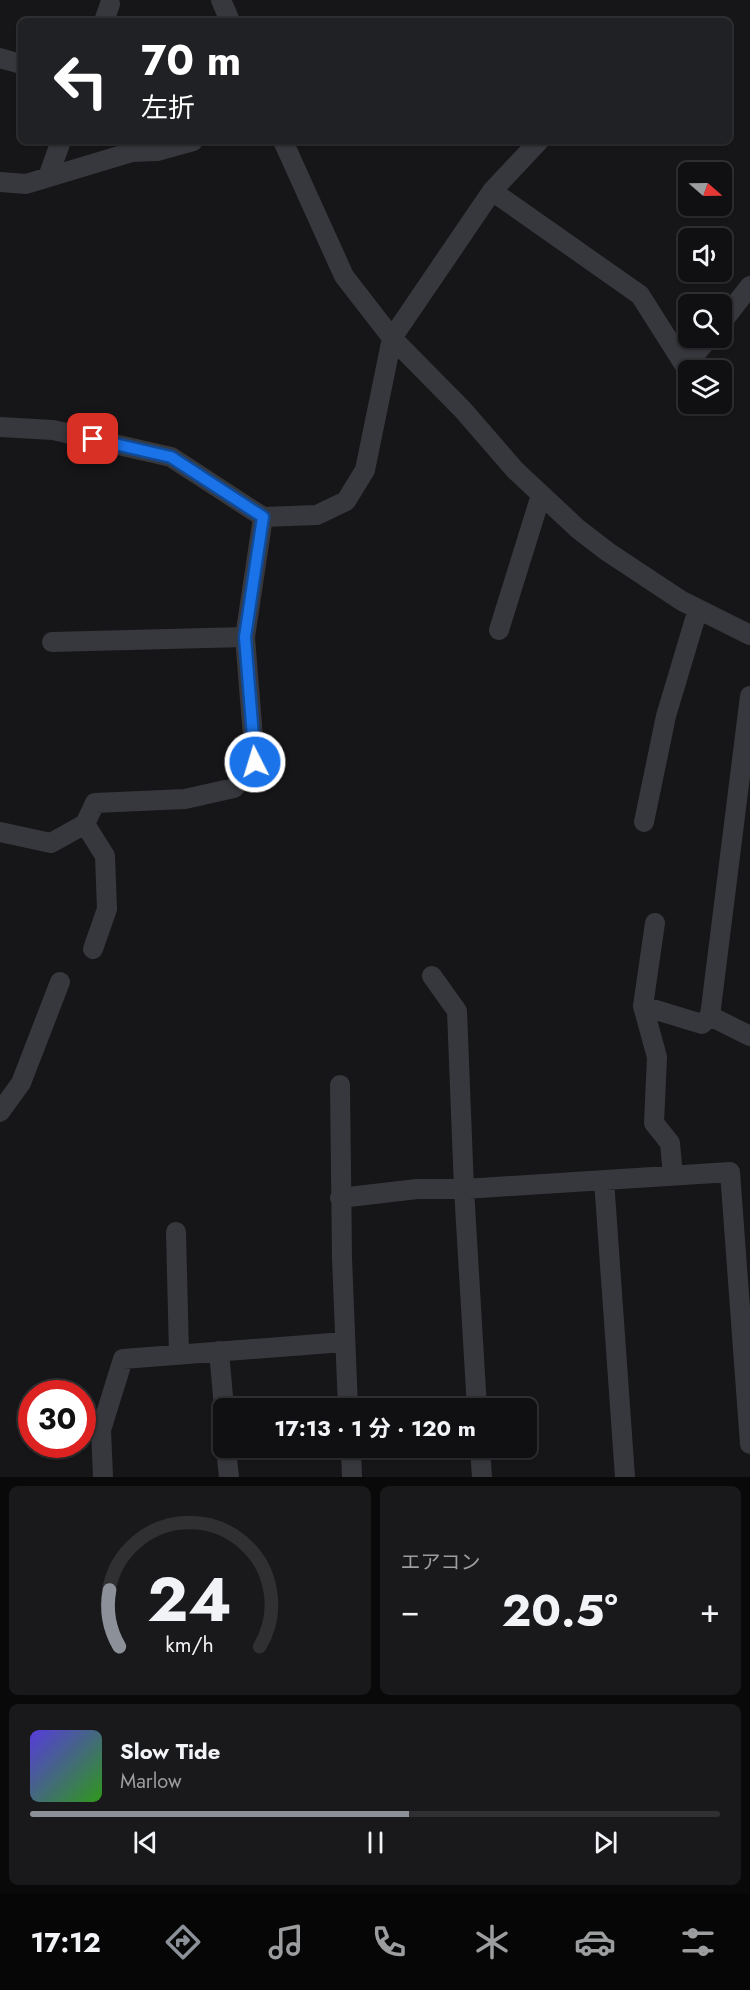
<!DOCTYPE html>
<html lang="ja">
<meta charset="utf-8">
<style>
body{margin:0;font-family:Jost,"Noto Sans JP",sans-serif;background:#19191b;color:#f1f3f6;height:100vh;display:flex;flex-direction:column;font-size:22px;white-space:nowrap}
*{box-sizing:border-box;margin:0}
p{font-size:20px;color:#9c9d9f}
.icon{flex:none;width:33px;height:33px;fill:none;stroke:currentColor;stroke-width:2;stroke-linecap:round;stroke-linejoin:round}
.map{position:relative;height:1477px;overflow:hidden}
.details{display:flex;flex-direction:column;gap:9px;padding:9px;background:#09090a;flex:1}
.details>*{flex:none}
.banner{position:absolute;left:18px;top:18px;width:714px;height:126px;border-radius:9px;box-shadow:0 2px 4px #0004,0 0 0 2px #303032;background:#202124;color:#fff;overflow:hidden}
.needle{width:39px;rotate:110deg}
.fabs{position:absolute;left:678px;top:162px;display:grid;gap:12px}
.fabs a{display:grid;place-items:center;width:54px;height:54px;border-radius:9px;background:#101012;box-shadow:0 2px 4px #0004,0 0 0 2px #303032;font-size:30px}
.speed{position:absolute;left:18px;top:1380px;display:flex;gap:12px;font-size:30px;font-weight:700;text-align:center}
.speed>*{display:grid;place-content:center;width:78px;height:78px;border-radius:50%;background:#101012;box-shadow:0 2px 4px #0004,0 0 0 2px #303032;line-height:1}
.speed .limit{border:9px solid #d22;background:#fff;color:#111}
.pin{position:absolute;display:grid;place-items:center;width:51px;height:51px;color:#fff;margin:-26px;border-radius:12px;box-shadow:0 3px 9px #0006}
.me{position:absolute;width:66px;margin:-33px;rotate:355deg;stroke-linejoin:round;filter:drop-shadow(0 0 4px #0008)}
.turn{display:flex;align-items:center;gap:21px;height:126px;padding:0 24px;font-size:27px}
.turn .icon{width:78px;height:78px;stroke-width:2.5}
.turn b{display:block;font-size:42px;line-height:51px}
.big{font-size:45px;font-weight:700;line-height:1.1}
.details .tile{flex:1;display:flex;flex-direction:column;justify-content:center;gap:9px;min-width:0;padding:0 21px;border-radius:9px;background:#19191b}
.details .dial{align-items:center;gap:0}
.dial svg{height:156px;overflow:visible;fill:none;stroke:#303032;stroke-width:7;stroke-linecap:round;text-anchor:middle}
.dial text{fill:#f1f3f6;stroke:none}
.song{display:flex;align-items:center;gap:18px}
.cover{width:72px;height:72px;border-radius:9px;background:linear-gradient(135deg,hsl(250 70% 55%),hsl(110 70% 35%))}
.played{height:6px;border-radius:3px;background:linear-gradient(90deg,#8c9099 55%,#303032 55%)}
.keys{display:flex;justify-content:space-around;direction:ltr}
.heat{display:flex;justify-content:space-between;align-items:center;font-size:33px;direction:ltr}
.details .tiles{flex:1;display:grid;gap:9px;grid-template-columns:1fr 1fr}
.tile:last-child{grid-column:span 2}
.trip{position:absolute;left:213px;top:1398px;width:324px;height:60px;border-radius:9px;background:#101012;box-shadow:0 2px 4px #0004,0 0 0 2px #303032;font-weight:700;line-height:60px;text-align:center}
.menu{display:flex;height:96px;justify-content:space-around;align-items:center;background:#060607;color:#9c9d9f}
.menu .icon{width:42px;height:42px}
.menu .active{color:#8c9099}
.menu b{font-size:27px;color:#f1f3f6}
.map>svg:first-child{display:block}
.lines{fill:none;stroke-linecap:round;stroke-linejoin:round}
.street{stroke:#37383d;stroke-width:20}
.route-casing{stroke:#114b97;stroke-width:15}
.route{stroke:#1a73e8;stroke-width:10}
</style>
<div class="map">
<svg width="750" height="1477" viewBox="0 0 750 1477">
<rect width="100%" height="100%" fill="#161618"/>
<g class="lines">
<!-- street -->
<path class="street" d="M221,0L230,21
M104,21L110,4
M0,58L21,64
M283,141L344,276L392,338L463,410L515,470L578,529L608,552L682,601L750,635
M48,177L61,141
M0,182L26,184L132,152L157,151L193,141
M492,191L539,141
M722,322L750,286
M0,427L53,430L171,457L263,517L317,515L346,501L365,470L392,338L492,191L640,295L685,366L709,338
M499,630L541,495
M52,642L245,637
M644,822L666,716L698,609
M85,824L105,856L107,909L93,949
M0,832L51,843L85,824L95,803L185,799L234,788L255,762L245,637L263,517
M655,923L643,1006L657,1057L654,1123L670,1143L673,1176
M432,976L457,1011L464,1189L477,1408
M643,1006L702,1024L710,1016L750,696
M710,1016L750,1036
M340,1085L342,1258L348,1408
M0,1112L21,1083L60,982
M604,1180L625,1477
M340,1198L417,1189H464L730,1172L750,1444
M176,1232L179,1354
M219,1351L224,1408
M226,1448L229,1477
M351,1448L352,1477
M480,1448L482,1477
M103,1477L101,1430L123,1359L344,1342"/>
</g>
<g class="lines">
<defs>
<path id="route" d="M93,439L171,457L263,517L245,637L255,762"/>
</defs>
<!-- route casing -->
<use href="#route" class="route-casing"/>
<!-- route -->
<use href="#route" class="route"/>
</g>
</svg>
<div class="fabs">
<a><svg class="needle" viewBox="-14 -14 28 28"><path d="M0-13l5 13h-10z" fill="#e53935"/><path d="M0 13l5-13h-10z" fill="#9c9d9f"/></svg></a>
<a><svg class="icon" aria-label="sound" viewBox="0 0 24 24"><path d="M4 9h4l5-4v14l-5-4H4zM17 9q2 3 0 6"/></svg></a>
<a><svg class="icon" aria-label="search" viewBox="0 0 24 24"><circle cx="10" cy="10" r="6"/><path d="M15 15l6 6"/></svg></a>
<a><svg class="icon" aria-label="layers" viewBox="0 0 24 24"><path d="M12 4l9 5-9 5-9-5zM3 14l9 5 9-5"/></svg></a>
</div>
<div class="speed"><div class="limit">30</div></div>
<div class="pin" style="left:93px;top:439px;background:#d93025"><svg class="icon" aria-label="arrive" viewBox="0 0 24 24"><path d="M6 21V4h12l-3 4 3 4H6"/></svg></div>
<svg class="me" style="left:255px;top:762px" viewBox="-20 -20 40 40"><circle r="17" fill="#1a73e8" stroke="#fff" stroke-width="3"/><path d="M0-11L8 9 0 5-8 9z" fill="#fff"/></svg>
<div class="trip">17:13 · 1 分 · 120 m</div>
<div class="banner">
<div class="turn"><svg class="icon" aria-label="left" viewBox="0 0 24 24"><path d="M17 20v-9H6M10 6l-5 5 5 5"/></svg><div><b>70 m</b>左折</div></div>
</div>
</div>
<section class="details">
<div class="tiles">
<div class="tile dial"><svg viewBox="0 0 100 80">
<path d="M14 69A42 42 0 1 1 86 69"/>
<path d="M14 69A42 42 0 0 1 9 40" stroke="#8c9099"/>
<text x="50" y="56" font-size="32" font-weight="700">24</text>
<text x="50" y="72" font-size="11">km/h</text>
</svg></div>
<div class="tile"><p>エアコン</p>
<div class="heat"><a>−</a><b class="big">20.5°</b><a>+</a></div>
</div>
<div class="tile">
<div class="song"><i class="cover"></i><div><b>Slow Tide</b><p>Marlow</p></div></div>
<div class="played"></div>
<div class="keys"><svg class="icon" aria-label="previous" viewBox="0 0 24 24"><path d="M18 5L8 12l10 7zM5 5v14"/></svg><svg class="icon" aria-label="pause" viewBox="0 0 24 24"><path d="M8 5v14M16 5v14"/></svg><svg class="icon" aria-label="next" viewBox="0 0 24 24"><path d="M6 5l10 7-10 7zM19 5v14"/></svg></div>
</div>
</div>
</section>
<nav class="menu">
<b>17:12</b>
<svg class="icon active" aria-label="directions" viewBox="0 0 24 24"><path d="M12 3l9 9-9 9-9-9zM9 14v-3h6M13 9l2 2-2 2"/></svg>
<svg class="icon" aria-label="music" viewBox="0 0 24 24"><path d="M9 18V5l10-2v13"/><circle cx="6" cy="18" r="3"/><circle cx="16" cy="16" r="3"/></svg>
<svg class="icon" aria-label="phone" viewBox="0 0 24 24"><path d="M5 4h4l2 5-3 2q2 4 5 5l2-3 5 2v4C11 20 4 13 5 4z"/></svg>
<svg class="icon" aria-label="climate" viewBox="0 0 24 24"><path d="M12 3v18M4 7l16 10M4 17L20 7"/></svg>
<svg class="icon" aria-label="car" viewBox="0 0 24 24"><path d="M5 17H2v-5l4-1 3-4h7l3 4 3 1v5h-3M9 17h6M6 11h13"/><circle cx="7" cy="17" r="2"/><circle cx="17" cy="17" r="2"/></svg>
<svg class="icon" aria-label="filters" viewBox="0 0 24 24"><path d="M4 7h16M4 17h16"/><circle cx="9" cy="7" r="2"/><circle cx="15" cy="17" r="2"/></svg>
</nav>
